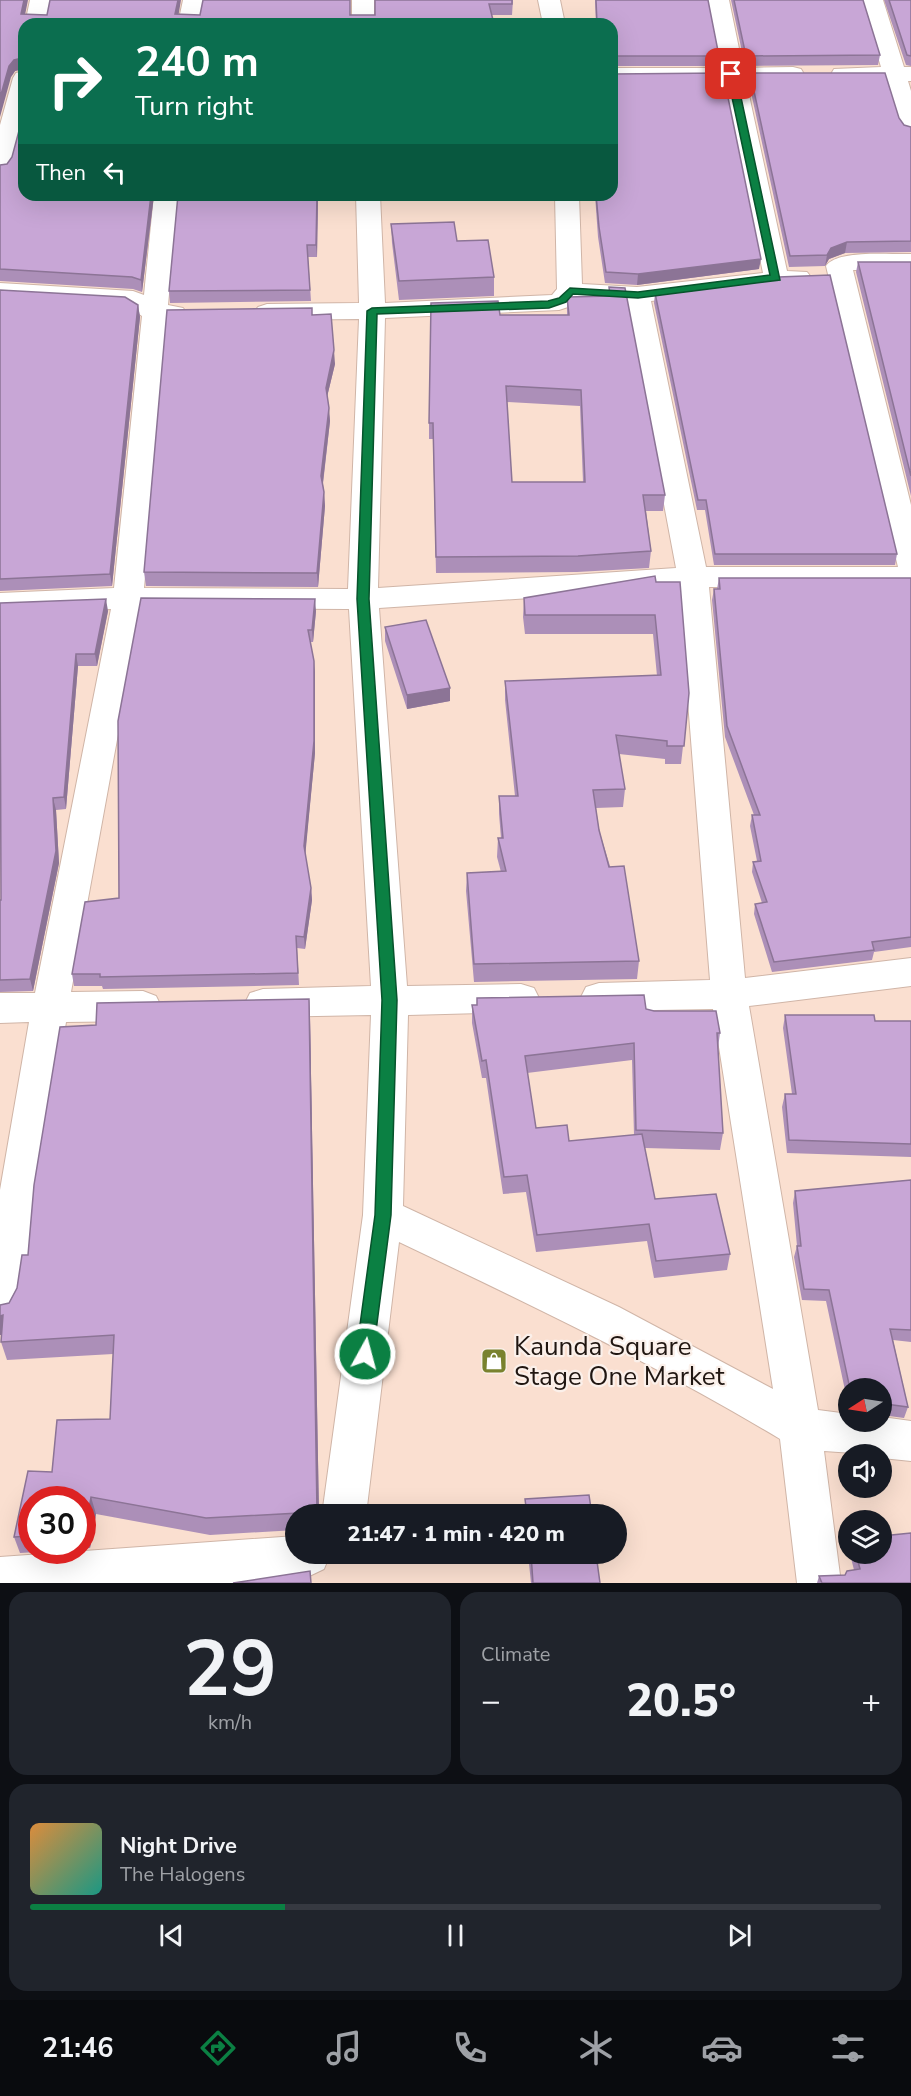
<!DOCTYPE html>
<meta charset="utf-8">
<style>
body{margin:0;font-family:"Nunito Sans",sans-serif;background:#20242c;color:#f1f3f6;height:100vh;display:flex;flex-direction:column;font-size:22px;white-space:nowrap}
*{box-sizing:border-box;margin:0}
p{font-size:20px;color:#9ea1a6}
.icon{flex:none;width:33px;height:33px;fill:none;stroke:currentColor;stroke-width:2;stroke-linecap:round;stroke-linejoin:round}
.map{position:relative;height:1583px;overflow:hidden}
.sheet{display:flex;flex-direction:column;gap:9px;padding:9px;background:#0d0f14;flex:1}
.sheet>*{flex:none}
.guide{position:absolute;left:18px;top:18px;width:600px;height:183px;border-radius:18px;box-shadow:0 6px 24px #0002;background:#0b6e4f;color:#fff;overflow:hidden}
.needle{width:39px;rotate:258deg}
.fabs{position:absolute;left:838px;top:1378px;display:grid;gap:12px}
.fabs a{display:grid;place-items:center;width:54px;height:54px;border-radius:50%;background:#171b24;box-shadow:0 6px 24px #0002;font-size:30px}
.speed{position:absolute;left:18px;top:1486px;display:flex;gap:12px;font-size:30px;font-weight:700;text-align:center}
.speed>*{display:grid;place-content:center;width:78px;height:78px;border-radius:50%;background:#171b24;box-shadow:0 6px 24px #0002;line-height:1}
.speed .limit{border:9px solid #d22;background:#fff;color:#111}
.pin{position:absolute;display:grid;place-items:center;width:51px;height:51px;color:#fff;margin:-26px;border-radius:12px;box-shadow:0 3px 9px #0006}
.me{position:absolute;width:66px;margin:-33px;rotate:7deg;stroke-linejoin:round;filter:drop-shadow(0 0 4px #0008)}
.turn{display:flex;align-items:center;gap:21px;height:126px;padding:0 18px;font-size:27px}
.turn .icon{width:78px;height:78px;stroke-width:2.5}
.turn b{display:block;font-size:42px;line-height:51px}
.then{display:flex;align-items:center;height:57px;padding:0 18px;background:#0003;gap:12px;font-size:22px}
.big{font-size:45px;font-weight:800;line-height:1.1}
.sheet .card{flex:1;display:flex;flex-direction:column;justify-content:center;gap:9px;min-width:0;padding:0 21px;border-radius:18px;background:#20242c}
.sheet .dial{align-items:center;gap:0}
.dial b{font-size:78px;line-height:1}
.song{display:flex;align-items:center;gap:18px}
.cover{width:72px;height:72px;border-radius:9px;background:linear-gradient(135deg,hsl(30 70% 55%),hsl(170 70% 35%))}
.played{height:6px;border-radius:3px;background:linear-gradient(90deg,#0b8043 30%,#363941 30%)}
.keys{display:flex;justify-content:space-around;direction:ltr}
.heat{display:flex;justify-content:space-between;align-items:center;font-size:33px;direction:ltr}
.sheet .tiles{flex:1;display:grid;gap:9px;grid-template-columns:1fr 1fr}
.card:last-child{grid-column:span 2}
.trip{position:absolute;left:285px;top:1504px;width:342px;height:60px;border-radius:30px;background:#171b24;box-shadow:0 6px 24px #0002;font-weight:800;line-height:60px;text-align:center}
.tabs{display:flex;height:96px;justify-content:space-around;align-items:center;background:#090b0e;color:#9ea1a6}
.tabs .icon{width:42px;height:42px}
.tabs .on{color:#0b8043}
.tabs b{font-size:27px;color:#f1f3f6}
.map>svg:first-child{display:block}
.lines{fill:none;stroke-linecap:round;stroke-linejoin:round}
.minor-casing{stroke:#d0b5a7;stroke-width:2}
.minor{fill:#fff;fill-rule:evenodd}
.wall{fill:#ac8fb8;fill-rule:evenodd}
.shaded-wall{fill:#8c7496}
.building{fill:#c8a6d6;stroke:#8c7496;stroke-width:1.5;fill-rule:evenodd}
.route{fill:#0b8043;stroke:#07532c;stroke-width:1.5}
.labels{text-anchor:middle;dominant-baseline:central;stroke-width:4.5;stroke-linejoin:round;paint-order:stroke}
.near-poi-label{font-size:26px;fill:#201611;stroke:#fbf0ea;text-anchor:start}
</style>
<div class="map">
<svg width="911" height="1583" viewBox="0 0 911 1583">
<rect width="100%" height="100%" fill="#fadfd0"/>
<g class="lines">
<defs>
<path id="minor" d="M30,0H52L47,24H25Z
M183,0H205L200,24H178Z
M352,0H374V24H352Z
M538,0H560L565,24H543Z
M707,0H729L743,68L793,67L801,69L804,74L801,79L746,81L787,271L807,272L811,277L807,282L798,285L651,301L706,567H898L826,266C838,249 891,255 911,254V270H853L911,505V587H709L745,978L911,958V986L749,1006L818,1410L849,1414V1422H882V1417L911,1421V1461L882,1458V1455L824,1451L841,1583H797L780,1439C657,1365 529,1304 399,1242L366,1515H322L363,1215L371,1015L263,1017L250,1013L245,1003L250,993L263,989L371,986L349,609L141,608L71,992L143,991L156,996L161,1006L156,1016L143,1021L66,1022L20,1306L14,1319L0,1324V1190L29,1022L0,1023V993H35L111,609L0,613V593L114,588L142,316L127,306L0,299V283L133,291L144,295L154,195H178L168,305L183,308L187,313L183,318L167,321L144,588L348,589L359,319L267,320L258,317L254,312L258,307L267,304L359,303L356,195H380L385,303L552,295L557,289L555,195H579L582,284L637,287L763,273L724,81L612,82V68H721ZM576,299L626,302L676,568L378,588L385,318L559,310L568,307ZM679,588L710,980L599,983L586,987L581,997L586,1007L599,1011L713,1009L773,1389L619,1307L403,1206L408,1015L521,1012L534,1008L539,998L534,988L521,984L407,986L379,608Z
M861,0H883L904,67H911V81H908L911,91V135L903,133L899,128L885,81L834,79L831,74L834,69L881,67Z
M24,71V121L12,168L8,173L0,175V125L13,78L16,73Z
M296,1536V1554H330L324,1569L301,1580L257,1583H0V1557Z"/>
</defs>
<!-- minor casing -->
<use href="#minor" class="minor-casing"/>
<!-- minor -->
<use href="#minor" class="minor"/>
</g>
<!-- wall -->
<path class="wall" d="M375,0H517H513L512,15H491L23,69L15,71L11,77L25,15H375Z
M595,0H708L719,56L718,66H612V24H596Z
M731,0H863L880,55L878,65L745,66Z
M884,0H911V66L906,65Z
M750,73L899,118L904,125L911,127V252L845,253L829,259L825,266L789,267L749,83Z
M0,165L24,195H154L142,292L133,289L0,281Z
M178,195H318L317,257H308L311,301L170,303L169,291Z
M595,195H612L759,269L637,285L605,283L598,237Z
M391,224L457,241L494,277V296L399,300L392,243Z
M858,262H911V496L856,272Z
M609,287L665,495L663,511H646L651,551L649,568L577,572L436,573L433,439H429V423L500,315H567V297L609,296ZM507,402L580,406L583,482H512Z
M0,290L138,305L140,317L112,586L0,591Z
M655,293L897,554L895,565H714L705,510H697L654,303Z
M312,315L335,364L327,397L330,421L323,484L325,506L318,587L146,586L144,572Z
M719,578H911V947L874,952L872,960L772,972L754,914L755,904L762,903L752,872L753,862L757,861L750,826L752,815H754L725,737L712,600L714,589H717Z
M656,582L689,693L681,764H665V759L619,754L625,789L623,807L596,808L599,830L639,961L637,979L474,982L466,891L467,873L501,872L497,857L498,838H501L499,814V796H515L505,700V681L657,676L653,634H525L523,617L524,598Z
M0,603L108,611L97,666H78L66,809L56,810L59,863L33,991L0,992V900H1Z
M316,611L313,642H310L315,673V753L305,854L311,888L312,900L305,949L297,948L299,985L103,989L102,986H74L72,974L119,898Z
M385,627L450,688V701L407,709L385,641Z
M477,998L646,1009L720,1033L718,1048L723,1133L720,1150L645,1148L655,1199L730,1254L727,1270L654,1278L647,1241L536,1252L526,1192L503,1194L486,1078H482L472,1023V1005H477ZM632,1060L634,1135L569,1141L536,1128L527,1073Z
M309,999L310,1018L319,1515H296V1530L210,1535L96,1514L90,1548L82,1549V1500H32V1551H53L20,1553L14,1537L28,1471L52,1472L57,1420L110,1419L113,1354L7,1360L1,1342V1335H0V1305L9,1303L17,1288L22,1255H28L34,1185L60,1027L96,1025L97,1003Z
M785,1015L875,1021H911V1157L787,1153L782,1107L785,1094H792L783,1028Z
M911,1180V1342L893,1340L908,1407L904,1418L882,1415V1389H849V1409L826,1301L802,1300L794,1257L797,1246L793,1203L795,1191Z
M525,1499L592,1515H525Z
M528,1554H596L600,1583H531Z
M850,1554H882L911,1583H817L819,1576L845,1575L854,1570Z"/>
<!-- shaded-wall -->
<path class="shaded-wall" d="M24,0H28L23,25L21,14Z
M178,0H181L177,24L175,14Z
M22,58L23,69L15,71L11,77L0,117V98L9,66L14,60Z
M151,195H154L142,292L141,280Z
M317,195H318L317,257L316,245Z
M847,242L845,253L829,259L825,266L827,255L831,248Z
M761,259L759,269L637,285L638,274Z
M138,305L140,317L112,586L110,574Z
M334,350L335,364L326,401V388Z
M329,408L330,421L322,490L321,476Z
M324,492L325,506L318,587L317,573Z
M106,599L108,611L97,666L95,654Z
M315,599L316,611L313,642L312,630Z
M76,654L78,666L66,809L64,797Z
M314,661L315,673V753L305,858L304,846Z
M450,688V701L407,709V695Z
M53,798L56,810L59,863L33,991L30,979Z
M311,888L312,900L305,949L304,937Z
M309,999L310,1018L319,1515H318L317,1512Z
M3,1315L9,1334L0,1335V1316Z
M91,1497L96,1514L90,1548L85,1532Z"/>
<!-- building -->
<path class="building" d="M0,0H24L21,14L47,15L50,0H178L175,14L200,15L203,0H350V15H375V0H512V4H489L494,24H24V60L22,58L14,60L9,66L0,98Z
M596,0H708L719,56H613L612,60V24H597Z
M734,0H863L880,55L746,56Z
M889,0H911V56L907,55Z
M723,73L761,259L638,274L606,272L599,227L596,195H612V74Z
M750,73H885L899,118L904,125L911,127V241L847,242L831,248L827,255L790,256Z
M24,112V195H151L141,280L132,277L0,269V165L7,164L12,157Z
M178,195H317L316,245H307L310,290L169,291Z
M454,222L457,241L488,240L494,277L399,281L391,224Z
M858,262H911V476Z
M830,275L897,554H715L706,500H698L655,293L778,277Z
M609,287L625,288L665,495H643L651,551L578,556L436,557L433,423H429L431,303L498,301L500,315H569L567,297L610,296ZM506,386L581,390L585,482H512Z
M0,290L125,297L138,305L110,574L0,579Z
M312,308V315L331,314L334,350L326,388L329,408L321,476L324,492L317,573L144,572L167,310Z
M655,576L656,582H680L689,693L684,746H667V741L616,735L625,789L593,790L599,830L609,867L624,866L639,961L474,964L467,873L506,871L498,838H503L499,796H518L505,681L661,675L655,615H525L524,598Z
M719,578H911V937L872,942L874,950L774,962L755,904L767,902L753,862L761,861L752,815H760L727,726L714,589H720Z
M141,598L315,599L312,630H308L314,661V741L304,846L311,888L304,937L296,936L298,973L100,977V974H72L85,902L119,898L118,721Z
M106,599L95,654H76L64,797L53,798L56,851L30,979L0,980V900H1L0,603Z
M426,620L450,688L407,695L385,627Z
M644,995L646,1009L654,1011H716L720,1033H717L723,1133L636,1130L634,1043L525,1056L536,1128L567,1125L569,1141L642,1134L655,1199L716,1194L730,1254L656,1261L649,1224L537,1235L527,1175L504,1177L486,1060L482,1061L472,1005H477V998Z
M309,999L317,1512L206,1518L91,1497L85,1532H82V1500H32V1536L14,1537L28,1471L52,1472L57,1420L110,1419L114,1335L1,1342L3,1315L0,1316V1305L9,1303L17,1288L22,1255H28L34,1185L60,1027L96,1025L97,1003Z
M785,1015H874L875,1021H911V1144L789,1140L785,1094H796Z
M911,1180V1330L890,1329L908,1407L886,1404L883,1409H882V1389H850L829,1290L804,1289L797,1246H801L795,1191Z
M589,1495L592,1515H527L525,1499Z
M911,1533V1583H822L819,1576L845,1575L847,1571L860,1569L856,1554H882V1536Z
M531,1554H596L600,1583H533Z
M310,1571L311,1583H233Z"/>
<!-- route -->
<path class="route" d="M731,71L736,74L780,280L638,298L573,294L566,302L549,308L377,314L369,599L397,1000L391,1215L373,1354L371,1359L365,1361L359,1359L356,1354L375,1215L382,1000L357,599L367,311L372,308L548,301L559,298L570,288L638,292L770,275L727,74Z"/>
<!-- icons -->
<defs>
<symbol id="shop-square" viewBox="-11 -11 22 22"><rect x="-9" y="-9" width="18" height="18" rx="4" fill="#79822e" stroke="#fbf0ea"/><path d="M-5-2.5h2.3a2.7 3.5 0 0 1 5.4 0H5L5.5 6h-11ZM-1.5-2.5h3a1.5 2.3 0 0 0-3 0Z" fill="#fff"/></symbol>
</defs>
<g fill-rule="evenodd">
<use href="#shop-square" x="479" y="1346" width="30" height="30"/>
</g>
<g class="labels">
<!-- near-poi labels -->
<g class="near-poi-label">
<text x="514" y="1346">Kaunda Square<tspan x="514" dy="30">Stage One Market</tspan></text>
</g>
</g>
</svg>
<div class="fabs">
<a><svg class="needle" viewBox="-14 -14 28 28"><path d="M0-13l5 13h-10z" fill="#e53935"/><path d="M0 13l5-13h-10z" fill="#9ea1a6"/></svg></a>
<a><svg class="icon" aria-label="sound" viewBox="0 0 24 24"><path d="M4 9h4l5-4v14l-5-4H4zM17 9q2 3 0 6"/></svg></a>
<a><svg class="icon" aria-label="layers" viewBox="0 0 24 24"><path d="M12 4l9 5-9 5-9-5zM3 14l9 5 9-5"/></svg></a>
</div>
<div class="speed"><div class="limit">30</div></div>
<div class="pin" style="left:731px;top:74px;background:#d93025"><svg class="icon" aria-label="arrive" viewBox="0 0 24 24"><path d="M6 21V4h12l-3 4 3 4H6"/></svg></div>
<svg class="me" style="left:365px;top:1354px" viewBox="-20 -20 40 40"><circle r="17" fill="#0b8043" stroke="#fff" stroke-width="3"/><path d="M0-11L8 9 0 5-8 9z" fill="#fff"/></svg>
<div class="trip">21:47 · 1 min · 420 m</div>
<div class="guide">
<div class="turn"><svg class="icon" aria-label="right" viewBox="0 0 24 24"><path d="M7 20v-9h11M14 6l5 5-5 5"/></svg><div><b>240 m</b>Turn right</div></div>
<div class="then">Then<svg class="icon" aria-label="left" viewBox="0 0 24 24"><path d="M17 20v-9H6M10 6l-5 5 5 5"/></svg></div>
</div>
</div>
<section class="sheet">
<div class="tiles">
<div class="card dial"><b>29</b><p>km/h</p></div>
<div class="card"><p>Climate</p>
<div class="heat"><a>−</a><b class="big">20.5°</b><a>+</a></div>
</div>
<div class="card">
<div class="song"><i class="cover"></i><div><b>Night Drive</b><p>The Halogens</p></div></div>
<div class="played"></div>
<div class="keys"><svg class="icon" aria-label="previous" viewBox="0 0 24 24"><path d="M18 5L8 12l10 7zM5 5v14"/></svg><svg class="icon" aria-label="pause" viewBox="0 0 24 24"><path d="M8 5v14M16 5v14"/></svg><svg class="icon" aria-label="next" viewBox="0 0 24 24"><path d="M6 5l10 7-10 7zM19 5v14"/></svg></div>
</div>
</div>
</section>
<nav class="tabs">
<b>21:46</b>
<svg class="icon on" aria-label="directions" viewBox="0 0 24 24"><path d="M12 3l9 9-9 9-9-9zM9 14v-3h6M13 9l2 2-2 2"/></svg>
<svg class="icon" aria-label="music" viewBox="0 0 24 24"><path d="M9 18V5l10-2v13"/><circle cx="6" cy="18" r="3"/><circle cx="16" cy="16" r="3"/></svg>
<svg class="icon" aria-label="phone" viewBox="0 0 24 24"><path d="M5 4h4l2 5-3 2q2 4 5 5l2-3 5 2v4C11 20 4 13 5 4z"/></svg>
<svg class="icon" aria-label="climate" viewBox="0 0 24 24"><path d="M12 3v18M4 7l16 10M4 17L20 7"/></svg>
<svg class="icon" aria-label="car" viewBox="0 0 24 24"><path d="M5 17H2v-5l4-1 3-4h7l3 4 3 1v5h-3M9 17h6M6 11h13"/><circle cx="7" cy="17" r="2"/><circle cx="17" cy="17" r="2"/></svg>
<svg class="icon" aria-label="filters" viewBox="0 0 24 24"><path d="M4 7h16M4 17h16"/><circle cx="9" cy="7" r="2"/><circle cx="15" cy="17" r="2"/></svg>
</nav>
